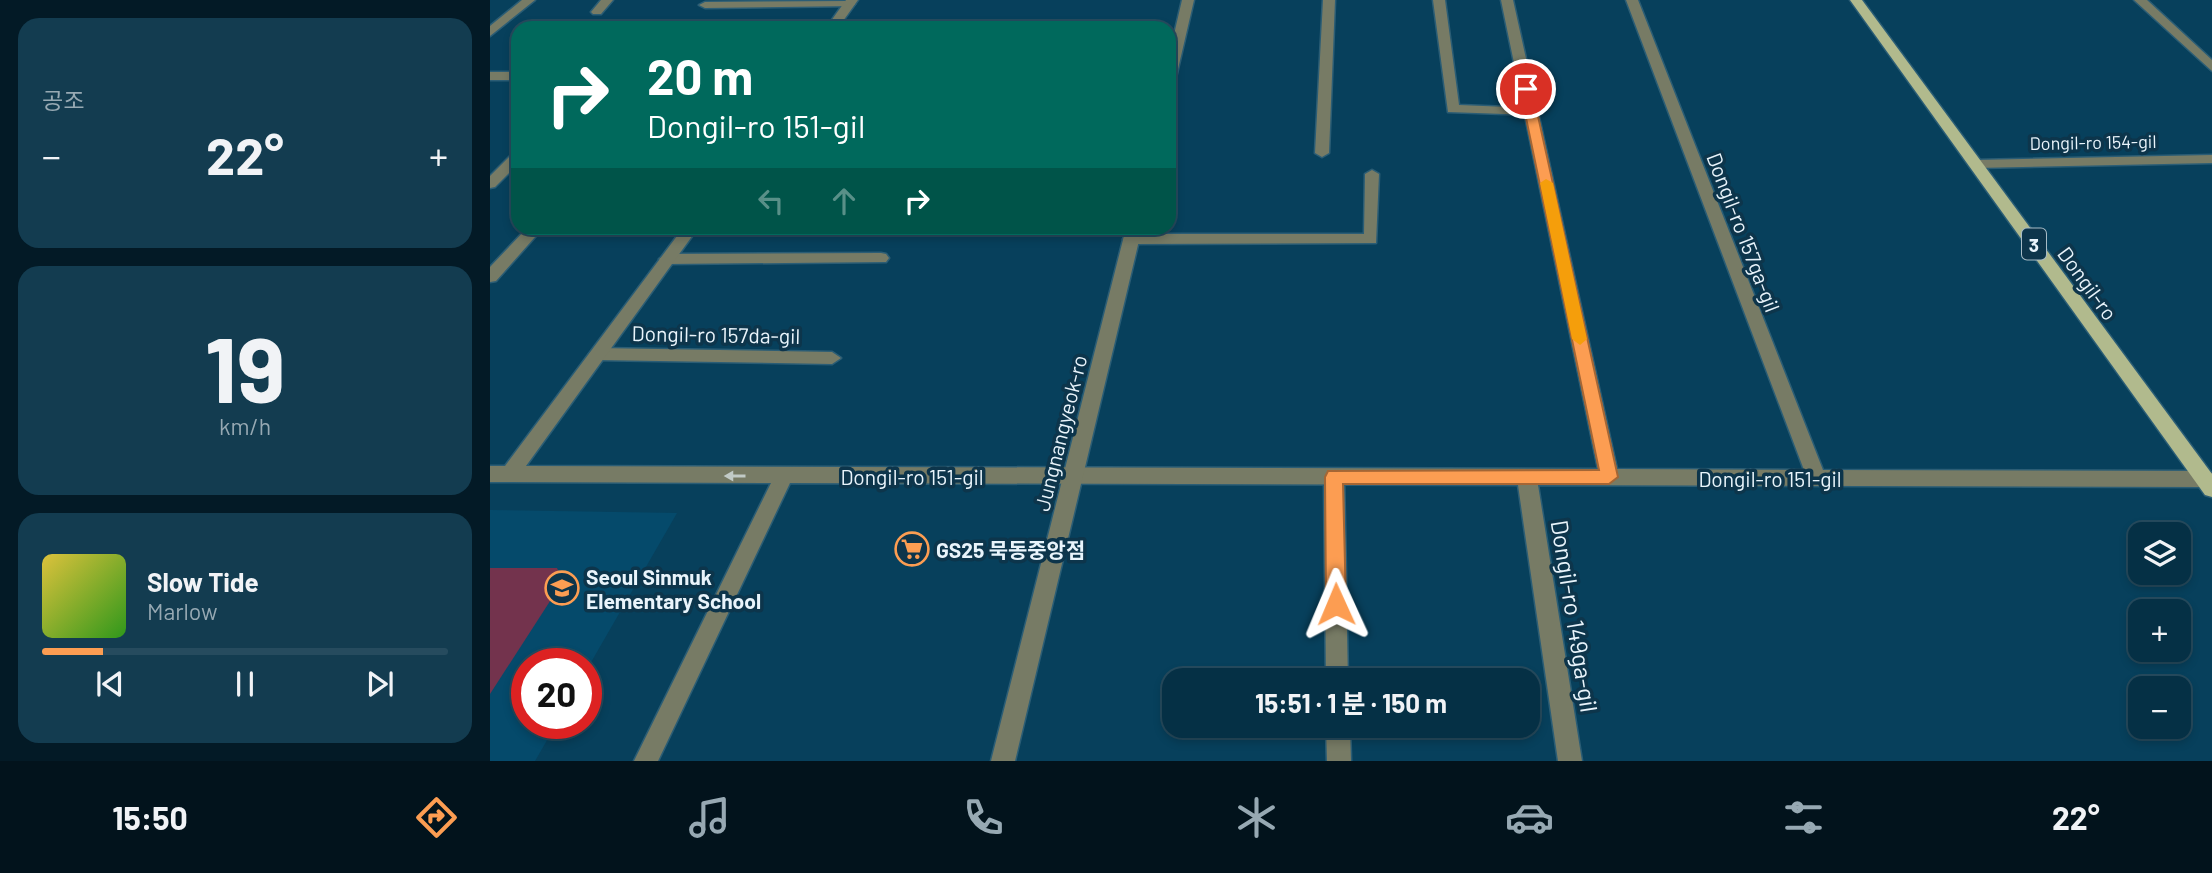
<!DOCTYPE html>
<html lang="ko">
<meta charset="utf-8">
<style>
body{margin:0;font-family:Barlow,"Noto Sans KR",sans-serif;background:#133c50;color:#f1f3f6;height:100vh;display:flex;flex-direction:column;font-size:26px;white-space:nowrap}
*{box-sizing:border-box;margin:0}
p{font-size:23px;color:#97a9b3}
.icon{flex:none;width:38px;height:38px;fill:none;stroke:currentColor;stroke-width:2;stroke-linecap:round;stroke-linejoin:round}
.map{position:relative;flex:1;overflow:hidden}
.sheet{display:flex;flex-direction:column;gap:18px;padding:18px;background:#031a26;width:490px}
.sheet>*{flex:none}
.guide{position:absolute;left:21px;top:21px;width:665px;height:214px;border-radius:21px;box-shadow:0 4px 10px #0003,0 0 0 2px #264b5e;background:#00695c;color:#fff;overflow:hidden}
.buttons{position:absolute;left:1638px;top:522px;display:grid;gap:14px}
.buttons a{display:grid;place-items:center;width:63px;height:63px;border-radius:14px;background:#053045;box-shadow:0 4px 10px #0003,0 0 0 2px #264b5e;font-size:35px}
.speed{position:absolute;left:21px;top:648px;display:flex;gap:14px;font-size:35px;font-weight:700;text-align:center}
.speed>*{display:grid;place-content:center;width:91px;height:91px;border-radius:50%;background:#053045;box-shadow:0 4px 10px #0003,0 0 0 2px #264b5e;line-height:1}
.speed .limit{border:10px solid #d22;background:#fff;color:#111}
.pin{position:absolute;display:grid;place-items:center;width:60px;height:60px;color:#fff;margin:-30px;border:4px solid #fff;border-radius:50%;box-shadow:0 2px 7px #0007}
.me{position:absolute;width:77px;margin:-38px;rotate:359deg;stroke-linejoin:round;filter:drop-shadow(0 0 5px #0008)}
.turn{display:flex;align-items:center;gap:24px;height:147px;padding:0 21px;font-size:32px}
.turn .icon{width:91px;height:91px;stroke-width:2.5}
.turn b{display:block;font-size:49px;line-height:60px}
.lanes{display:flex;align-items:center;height:66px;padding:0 21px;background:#0003;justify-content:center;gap:35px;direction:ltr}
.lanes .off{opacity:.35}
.big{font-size:52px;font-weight:700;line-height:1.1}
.sheet .tile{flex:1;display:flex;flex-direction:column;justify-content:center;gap:10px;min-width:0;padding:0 24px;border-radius:21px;background:#133c50}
.sheet .dial{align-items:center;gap:0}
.dial b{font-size:91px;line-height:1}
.song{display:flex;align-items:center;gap:21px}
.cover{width:84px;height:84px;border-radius:10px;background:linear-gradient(135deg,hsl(50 70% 55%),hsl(110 70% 35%))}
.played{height:7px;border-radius:4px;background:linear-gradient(90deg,#fc9d52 15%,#264b5e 15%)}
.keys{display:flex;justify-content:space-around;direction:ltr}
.heat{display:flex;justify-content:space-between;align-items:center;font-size:38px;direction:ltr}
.trip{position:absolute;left:672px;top:668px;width:378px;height:70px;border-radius:21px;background:#053045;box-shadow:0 4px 10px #0003,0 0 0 2px #264b5e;font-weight:700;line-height:70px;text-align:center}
.tab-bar{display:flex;height:112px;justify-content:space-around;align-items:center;background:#02131c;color:#97a9b3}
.tab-bar .icon{width:49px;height:49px}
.tab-bar .on{color:#fc9d52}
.tab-bar b{font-size:32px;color:#f1f3f6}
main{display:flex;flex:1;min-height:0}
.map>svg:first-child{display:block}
.built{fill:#054a6b}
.green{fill:#73334d}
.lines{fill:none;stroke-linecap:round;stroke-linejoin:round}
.service-casing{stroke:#2b5d75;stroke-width:3}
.minor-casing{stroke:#2b5d75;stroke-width:3}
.tertiary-casing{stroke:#2b5d75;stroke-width:3}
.primary-casing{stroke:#2b5d75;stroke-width:3}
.service{fill:#777b65;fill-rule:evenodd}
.minor{fill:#777b65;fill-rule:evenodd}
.tertiary{fill:#777b65;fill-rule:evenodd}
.primary{fill:#b1ba8d;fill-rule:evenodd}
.oneway{fill:#c1cac6}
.route{fill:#fc9d52;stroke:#a46635;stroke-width:2}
.slow{fill:#f59e0b}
.labels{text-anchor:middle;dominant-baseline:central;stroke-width:7;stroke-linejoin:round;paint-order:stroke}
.far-street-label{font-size:18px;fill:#e9f4fb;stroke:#0d354b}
.shield{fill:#0d354b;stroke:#a7bbc6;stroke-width:2}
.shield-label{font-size:19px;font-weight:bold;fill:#e9f4fb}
.street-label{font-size:21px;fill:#e9f4fb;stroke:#0d354b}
.poi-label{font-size:21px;font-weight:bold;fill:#e9f4fb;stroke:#0d354b;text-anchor:start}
.near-street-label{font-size:24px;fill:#e9f4fb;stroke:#0d354b}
</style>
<main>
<section class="sheet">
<div class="tile"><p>공조</p>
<div class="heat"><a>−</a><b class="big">22°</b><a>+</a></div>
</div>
<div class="tile dial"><b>19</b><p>km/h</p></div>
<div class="tile">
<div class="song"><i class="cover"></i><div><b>Slow Tide</b><p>Marlow</p></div></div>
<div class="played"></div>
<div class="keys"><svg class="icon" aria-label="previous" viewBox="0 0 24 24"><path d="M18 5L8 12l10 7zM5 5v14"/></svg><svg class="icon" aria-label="pause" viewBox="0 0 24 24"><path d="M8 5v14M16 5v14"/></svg><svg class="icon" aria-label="next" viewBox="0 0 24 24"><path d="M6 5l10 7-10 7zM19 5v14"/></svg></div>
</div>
</section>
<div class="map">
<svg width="1722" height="761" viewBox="0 0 1722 761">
<rect width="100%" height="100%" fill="#07405c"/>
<!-- built -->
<path class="built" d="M0,510L187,513L96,671V663H37V723H67L45,761H0Z"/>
<!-- green -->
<path class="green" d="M0,568H67L73,581L0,694Z"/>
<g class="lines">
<defs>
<path id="service" d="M111,0H123L111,14H103L101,12Z
M833,0H845L839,153L832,157L825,153Z
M943,0H955L969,105L1041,108L1046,109V115L958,112Z
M1644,0H1657L1722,60V71Z
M359,1L365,4L363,6L215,8L209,5L215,2Z
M0,72H28V80H0Z
M28,152V164L5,187L0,188V176L23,153Z
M882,170L889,174L886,243L641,244L633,239L641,234H874L875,174Z
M37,228H53L6,281L0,282V267Z
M391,253L396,254L399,258L396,262L177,264L169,259L177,254Z
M108,348L342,352L351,358L342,364L108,360L99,354Z
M844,469L851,471L854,477L858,681H836L834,477L837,471Z
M836,726H860L861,761H837Z"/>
<path id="minor" d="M32,0H45L0,36V26Z
M356,0H368L348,28H336Z
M1011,0H1023L1127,469L1314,470L1136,0H1148L1333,470L1715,471L1722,473V485L1715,487L1048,485L1092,761H1068L1028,485L300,483L168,761H144L281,483L0,482V466H15L193,228H208L36,466L1108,469Z
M1722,155V163L1486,168L1479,164L1486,160Z"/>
<path id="tertiary" d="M692,0H704L685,82L679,86V56Z
M636,228H652L525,761H501Z"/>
<path id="primary" d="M1360,0H1372L1722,474V497L1715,495Z"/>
</defs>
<!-- service casing -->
<use href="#service" class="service-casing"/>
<!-- minor casing -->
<use href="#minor" class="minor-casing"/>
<!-- tertiary casing -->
<use href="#tertiary" class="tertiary-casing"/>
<!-- primary casing -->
<use href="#primary" class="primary-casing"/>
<!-- service -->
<use href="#service" class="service"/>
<!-- minor -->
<use href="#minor" class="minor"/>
<!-- tertiary -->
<use href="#tertiary" class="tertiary"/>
<!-- primary -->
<use href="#primary" class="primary"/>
</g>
<!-- one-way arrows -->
<defs><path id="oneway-solid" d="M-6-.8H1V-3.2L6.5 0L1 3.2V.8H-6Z" transform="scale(1.75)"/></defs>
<use class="oneway" href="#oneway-solid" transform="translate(245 476) rotate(-180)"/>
<!-- route -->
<path class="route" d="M1036,86L1042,89L1128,477L1119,484H853L856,604L853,610L846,613L839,610L836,604L835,477L838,471L1109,470L1030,89Z"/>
<!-- slow -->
<path class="slow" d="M1056,179L1063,183L1097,339L1090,345L1082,339L1050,183Z"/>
<!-- icons -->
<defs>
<symbol id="supermarket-ring" viewBox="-11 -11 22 22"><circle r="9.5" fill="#0d354b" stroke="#fc9d52" stroke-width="1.5"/><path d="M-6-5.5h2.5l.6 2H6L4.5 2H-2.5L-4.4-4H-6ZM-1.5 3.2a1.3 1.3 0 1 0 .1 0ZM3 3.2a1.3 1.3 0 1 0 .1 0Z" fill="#fc9d52"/></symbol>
<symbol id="school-ring" viewBox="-11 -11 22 22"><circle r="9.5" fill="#0d354b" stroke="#fc9d52" stroke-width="1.5"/><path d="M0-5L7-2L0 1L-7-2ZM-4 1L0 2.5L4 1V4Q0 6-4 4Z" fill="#fc9d52"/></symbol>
</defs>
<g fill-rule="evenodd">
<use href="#supermarket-ring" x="403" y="530" width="38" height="38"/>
<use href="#school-ring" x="53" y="569" width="38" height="38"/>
</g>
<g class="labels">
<!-- far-street labels -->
<g class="far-street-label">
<text transform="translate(1603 142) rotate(-1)">Dongil-ro 154-gil</text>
</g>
<!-- shield labels -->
<rect class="shield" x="1532" y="228.5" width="24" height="31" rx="5"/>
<g class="shield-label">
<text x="1544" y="244">3</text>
</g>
<!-- street labels -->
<g class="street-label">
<text transform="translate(1254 232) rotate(69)">Dongil-ro 157ga-gil</text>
<text transform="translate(1598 283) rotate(54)">Dongil-ro</text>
<text transform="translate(226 334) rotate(1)">Dongil-ro 157da-gil</text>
<text transform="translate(570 433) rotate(-76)">Jungnangyeok-ro</text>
<text x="422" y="476">Dongil-ro 151-gil</text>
<text x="1280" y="478">Dongil-ro 151-gil</text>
</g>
<!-- poi labels -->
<g class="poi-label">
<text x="446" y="549">GS25 묵동중앙점</text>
<text x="96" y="576">Seoul Sinmuk<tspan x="96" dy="24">Elementary School</tspan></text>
</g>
<!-- near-street labels -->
<g class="near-street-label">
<text transform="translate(1085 616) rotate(81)">Dongil-ro 149ga-gil</text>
</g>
</g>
</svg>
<div class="buttons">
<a><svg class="icon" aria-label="layers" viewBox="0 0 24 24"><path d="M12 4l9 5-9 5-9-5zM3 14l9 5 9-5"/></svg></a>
<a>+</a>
<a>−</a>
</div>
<div class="speed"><div class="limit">20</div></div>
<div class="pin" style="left:1036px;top:89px;background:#d93025"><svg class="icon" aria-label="arrive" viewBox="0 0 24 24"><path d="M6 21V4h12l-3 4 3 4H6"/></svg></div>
<svg class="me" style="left:846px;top:604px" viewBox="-20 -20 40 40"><path d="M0-17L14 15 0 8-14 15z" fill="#fc9d52" stroke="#fff" stroke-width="4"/></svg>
<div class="trip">15:51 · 1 분 · 150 m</div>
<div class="guide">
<div class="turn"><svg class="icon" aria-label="right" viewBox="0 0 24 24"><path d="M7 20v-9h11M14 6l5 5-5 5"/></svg><div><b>20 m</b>Dongil-ro 151-gil</div></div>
<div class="lanes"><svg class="icon off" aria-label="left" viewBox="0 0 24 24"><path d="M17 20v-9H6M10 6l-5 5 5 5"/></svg><svg class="icon off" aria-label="ahead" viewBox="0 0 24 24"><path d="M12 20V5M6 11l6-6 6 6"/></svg><svg class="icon" aria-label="right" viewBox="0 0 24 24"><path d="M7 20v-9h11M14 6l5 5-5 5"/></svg></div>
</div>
</div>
</main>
<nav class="tab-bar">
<b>15:50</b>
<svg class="icon on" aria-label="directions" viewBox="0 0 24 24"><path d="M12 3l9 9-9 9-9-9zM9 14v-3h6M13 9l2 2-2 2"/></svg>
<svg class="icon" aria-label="music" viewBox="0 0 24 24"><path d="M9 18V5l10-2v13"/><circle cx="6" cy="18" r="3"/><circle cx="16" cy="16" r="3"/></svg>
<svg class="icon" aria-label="phone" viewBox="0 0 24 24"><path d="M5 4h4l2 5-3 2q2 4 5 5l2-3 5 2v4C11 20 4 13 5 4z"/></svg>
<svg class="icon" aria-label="climate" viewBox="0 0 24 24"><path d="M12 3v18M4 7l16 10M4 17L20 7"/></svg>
<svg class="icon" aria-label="car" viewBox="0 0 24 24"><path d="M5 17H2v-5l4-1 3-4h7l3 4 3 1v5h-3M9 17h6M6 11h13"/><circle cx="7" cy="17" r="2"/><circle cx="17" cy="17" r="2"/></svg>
<svg class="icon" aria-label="filters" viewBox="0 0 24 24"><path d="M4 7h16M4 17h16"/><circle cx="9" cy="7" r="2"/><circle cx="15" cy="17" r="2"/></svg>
<b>22°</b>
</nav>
